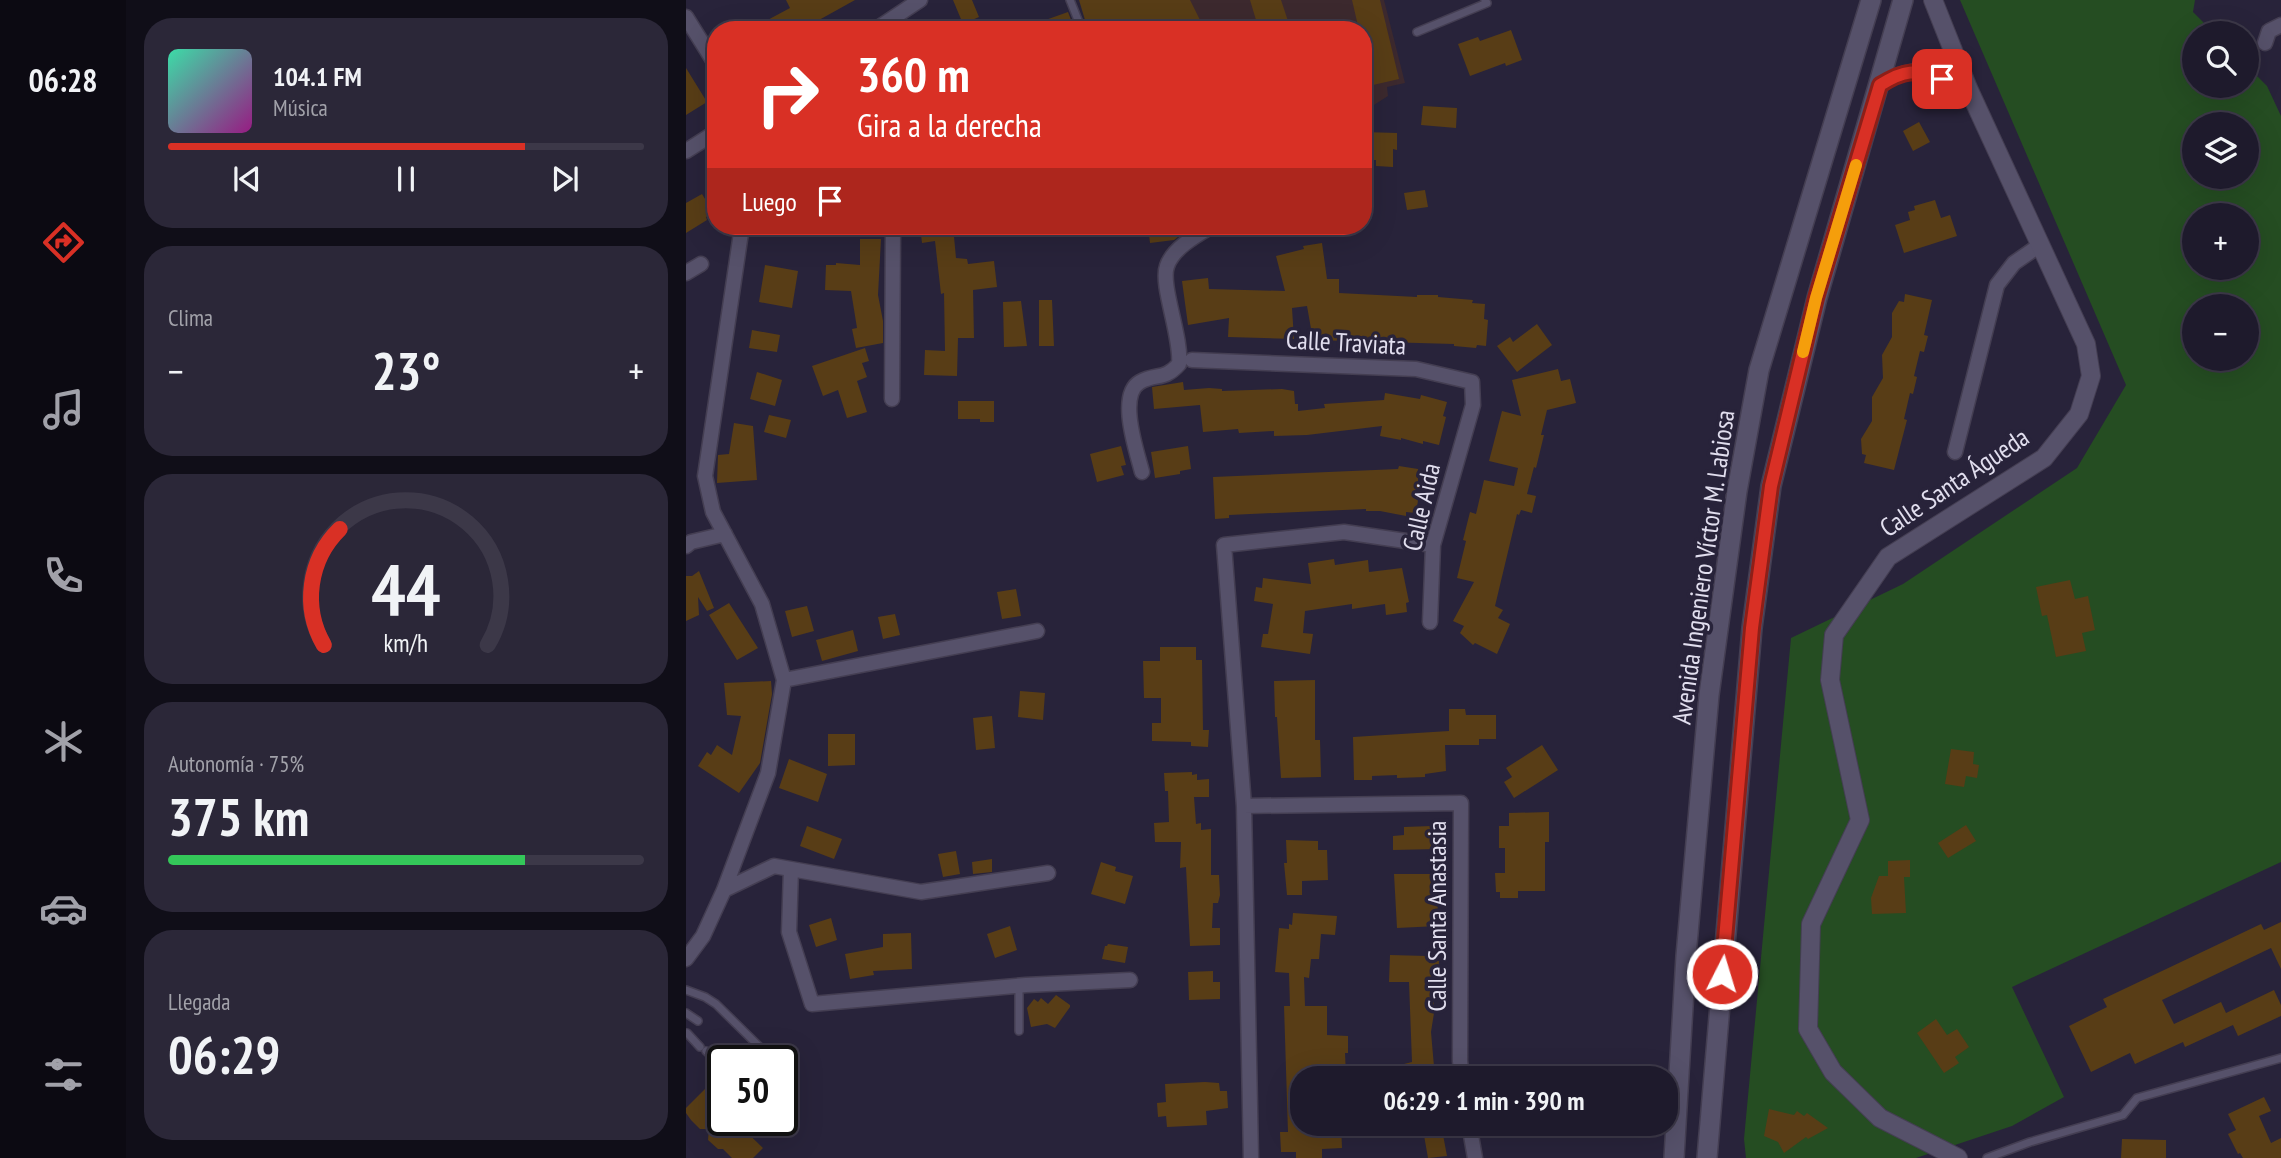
<!DOCTYPE html>
<html lang="es">
<meta charset="utf-8">
<style>
body{margin:0;font-family:"PT Sans Narrow",sans-serif;background:#2b2738;color:#f1f3f6;height:100vh;display:flex;flex-direction:column;font-size:26px;white-space:nowrap}
*{box-sizing:border-box;margin:0}
p{font-size:23px;color:#a1a1a9}
.icon{flex:none;width:38px;height:38px;fill:none;stroke:currentColor;stroke-width:2;stroke-linecap:round;stroke-linejoin:round}
.map{position:relative;flex:1;overflow:hidden}
.panel{display:flex;flex-direction:column;gap:18px;padding:18px;background:#100e18;width:560px}
.panel>*{flex:none}
.hud{position:absolute;left:21px;top:21px;width:665px;height:214px;border-radius:28px;box-shadow:0 7px 28px #0002,0 0 0 2px #3c3848;background:#d93025;color:#fff;overflow:hidden}
.fabs{position:absolute;left:1496px;top:21px;display:grid;gap:14px}
.fabs a{display:grid;place-items:center;width:77px;height:77px;border-radius:50%;background:#1e1a2c;box-shadow:0 7px 28px #0002,0 0 0 2px #3c3848;font-size:35px}
.speed{position:absolute;left:21px;top:1045px;display:flex;gap:14px;font-size:35px;font-weight:700;text-align:center}
.speed>*{display:grid;place-content:center;width:91px;height:91px;border-radius:50%;background:#1e1a2c;box-shadow:0 7px 28px #0002,0 0 0 2px #3c3848;line-height:1}
.speed .limit{border:4px solid #111;border-radius:10px;background:#fff;color:#111}
.pin{position:absolute;display:grid;place-items:center;width:60px;height:60px;color:#fff;margin:-30px;border-radius:14px;box-shadow:0 4px 10px #0006}
.me{position:absolute;width:77px;margin:-38px;rotate:5deg;stroke-linejoin:round;filter:drop-shadow(0 0 5px #0008)}
.turn{display:flex;align-items:center;gap:24px;height:147px;padding:0 35px;font-size:32px}
.turn .icon{width:91px;height:91px;stroke-width:2.5}
.turn b{display:block;font-size:49px;line-height:60px}
.then{display:flex;align-items:center;height:66px;padding:0 35px;background:#0003;gap:14px;font-size:26px}
.big{font-size:52px;font-weight:700;line-height:1.1}
.panel .card{flex:1;display:flex;flex-direction:column;justify-content:center;gap:10px;min-width:0;padding:0 24px;border-radius:28px;background:#2b2738}
.panel .dial{align-items:center;gap:0}
.dial svg{height:182px;overflow:visible;fill:none;stroke:#3c3848;stroke-width:7;stroke-linecap:round;text-anchor:middle}
.dial text{fill:#f1f3f6;stroke:none}
.song{display:flex;align-items:center;gap:21px}
.cover{width:84px;height:84px;border-radius:10px;background:linear-gradient(135deg,hsl(160 70% 55%),hsl(310 70% 35%))}
.played{height:7px;border-radius:4px;background:linear-gradient(90deg,#d93025 75%,#3c3848 75%)}
.keys{display:flex;justify-content:space-around;direction:ltr}
.heat{display:flex;justify-content:space-between;align-items:center;font-size:38px;direction:ltr}
.charge{height:10px;border-radius:5px;background:linear-gradient(90deg,#34c759 75%,#3c3848 0)}
.trip{position:absolute;left:604px;top:1066px;width:388px;height:70px;border-radius:28px;background:#1e1a2c;box-shadow:0 7px 28px #0002,0 0 0 2px #3c3848;font-weight:700;line-height:70px;text-align:center}
main{display:flex;flex:1;min-height:0}
.dock{display:flex;flex-direction:column;width:126px;justify-content:space-around;align-items:center;background:#0c0a12;color:#a1a1a9}
.dock .icon{width:49px;height:49px}
.dock .active{color:#d93025}
.dock b{font-size:32px;color:#f1f3f6}
.map>svg:first-child{display:block}
.commercial{fill:#3c292e}
.green{fill:#254d22;fill-rule:evenodd}
.building{fill:#583d16}
.lines{fill:none;stroke-linecap:round;stroke-linejoin:round}
.service-casing{stroke:#443e52;stroke-width:10}
.minor-casing{stroke:#443e52;stroke-width:17}
.tertiary-casing{stroke:#443e52;stroke-width:20}
.secondary-casing{stroke:#443e52;stroke-width:22}
.service{stroke:#56516a;stroke-width:7}
.minor{stroke:#56516a;stroke-width:14}
.tertiary{stroke:#56516a;stroke-width:18}
.secondary{stroke:#56516a;stroke-width:19}
.route-casing{stroke:#8d1f18;stroke-width:18}
.route{stroke:#d93025;stroke-width:12}
.slow{stroke:#f59e0b;stroke-width:12}
.labels{text-anchor:middle;dominant-baseline:central;stroke-width:7;stroke-linejoin:round;paint-order:stroke}
.street-label{font-size:26px;fill:#e1deee;stroke:#28233a}
</style>
<main>
<nav class="dock">
<b>06:28</b>
<svg class="icon active" aria-label="directions" viewBox="0 0 24 24"><path d="M12 3l9 9-9 9-9-9zM9 14v-3h6M13 9l2 2-2 2"/></svg>
<svg class="icon" aria-label="music" viewBox="0 0 24 24"><path d="M9 18V5l10-2v13"/><circle cx="6" cy="18" r="3"/><circle cx="16" cy="16" r="3"/></svg>
<svg class="icon" aria-label="phone" viewBox="0 0 24 24"><path d="M5 4h4l2 5-3 2q2 4 5 5l2-3 5 2v4C11 20 4 13 5 4z"/></svg>
<svg class="icon" aria-label="climate" viewBox="0 0 24 24"><path d="M12 3v18M4 7l16 10M4 17L20 7"/></svg>
<svg class="icon" aria-label="car" viewBox="0 0 24 24"><path d="M5 17H2v-5l4-1 3-4h7l3 4 3 1v5h-3M9 17h6M6 11h13"/><circle cx="7" cy="17" r="2"/><circle cx="17" cy="17" r="2"/></svg>
<svg class="icon" aria-label="filters" viewBox="0 0 24 24"><path d="M4 7h16M4 17h16"/><circle cx="9" cy="7" r="2"/><circle cx="15" cy="17" r="2"/></svg>
</nav>
<section class="panel">
<div class="card">
<div class="song"><i class="cover"></i><div><b>104.1 FM</b><p>Música</p></div></div>
<div class="played"></div>
<div class="keys"><svg class="icon" aria-label="previous" viewBox="0 0 24 24"><path d="M18 5L8 12l10 7zM5 5v14"/></svg><svg class="icon" aria-label="pause" viewBox="0 0 24 24"><path d="M8 5v14M16 5v14"/></svg><svg class="icon" aria-label="next" viewBox="0 0 24 24"><path d="M6 5l10 7-10 7zM19 5v14"/></svg></div>
</div>
<div class="card"><p>Clima</p>
<div class="heat"><a>−</a><b class="big">23°</b><a>+</a></div>
</div>
<div class="card dial"><svg viewBox="0 0 100 80">
<path d="M14 69A42 42 0 1 1 86 69"/>
<path d="M14 69A42 42 0 0 1 21 18" stroke="#d93025"/>
<text x="50" y="56" font-size="32" font-weight="700">44</text>
<text x="50" y="72" font-size="11">km/h</text>
</svg></div>
<div class="card"><p>Autonomía · 75%</p><b class="big">375 km</b><div class="charge"></div></div>
<div class="card"><p>Llegada</p><b class="big">06:29</b></div>
</section>
<div class="map">
<svg width="1595" height="1158" viewBox="0 0 1595 1158">
<rect width="100%" height="100%" fill="#28233a"/>
<!-- commercial -->
<path class="commercial" d="M465,0H698L719,83L701,87L702,96L677,112V30H480Z"/>
<!-- green -->
<path class="green" d="M1274,0H1509L1507,12L1528,33H1508V86H1561V66L1581,86L1595,116V862L1326,987L1378,1097L1326,1126L1230,1158H1060L1058,1139L1105,638L1217,584L1391,468L1440,385ZM1508,124H1561V177H1508ZM1508,215H1561V268H1508ZM1508,306H1561V359H1508Z"/>
<!-- building -->
<path class="building" d="M100,0H169L115,30H63L104,8Z
M267,0H286L293,17L277,24Z
M393,0H504L519,30H402Z
M564,0H595L605,30H573Z
M666,0H694L713,79L687,85L677,47V30H673Z
M382,12L389,30H337V28Z
M825,30L836,60L820,66L819,63L784,76L772,44L792,37L794,41Z
M0,68L21,102L0,115Z
M737,106L771,108L770,128L735,125Z
M1233,122L1244,142L1227,151L1217,131Z
M677,132L711,133V150L707,149V167L690,166V160H677Z
M739,190L742,207L721,210L718,193Z
M16,194L27,212L20,217L21,220L0,233V203Z
M1249,200L1255,218L1264,215L1271,236L1218,253L1209,225L1224,220L1222,212L1229,210L1228,206Z
M234,226H267L270,258L281,259L282,264L308,261L311,287L287,290L288,338H272L271,376L238,375L239,350L259,351L258,293L255,294L249,241L236,243Z
M462,226H506L488,240L464,243Z
M174,239H195L192,295L197,321V343L170,348L166,329L171,328L165,291L139,290L140,265H150V263L174,265Z
M636,243L641,279H653V293L731,297V295H752V297L787,300L786,303L799,304L798,319L802,320L800,346L791,345L790,348L768,346V344L627,340L621,306L606,308L608,339L542,337L543,318L502,325L496,281L522,278L523,289L599,291L590,256L618,249L617,246Z
M79,265L112,271L106,308L73,302Z
M1219,294L1246,300L1238,335L1242,336L1238,352L1234,351L1228,376L1231,377L1227,394L1224,393L1218,419L1221,420L1208,470L1178,463L1180,455L1176,454L1175,439L1186,421V397L1197,378L1196,355L1206,337V313L1213,301L1218,302Z
M353,300H366L368,346H353Z
M335,301L341,346L318,347L317,302Z
M851,324L866,345L831,372L811,346L824,337L827,342Z
M66,330L94,335L91,352L63,348Z
M179,348L183,361L176,363L181,377L171,381L181,412L161,418L152,390L137,396L126,366Z
M872,369L875,381L884,379L890,403L861,410L855,435H858L850,468L848,467L841,494L850,496L846,513L835,510L833,515L831,514L809,606L817,610L812,618L824,624L811,654L789,643L787,645L774,633L778,626L767,621L788,582L771,578L780,541L777,540L784,512L790,514L798,480L828,486L832,468L803,461L816,411L835,416L826,380Z
M71,372L96,380L89,406L64,399Z
M497,382L498,390L523,388L536,389V391L596,389L608,391L609,404H612V411L639,408L638,404L698,400L699,393L734,399L735,395L761,402L757,416L760,417L753,445L737,441V444L715,438V440L694,436L696,426L621,435L588,436V431L553,433L552,429L517,432L514,405L468,409L466,387Z
M272,401H308V422H294V419H272Z
M83,415L105,420L100,438L78,432Z
M48,423L67,426L71,480L31,483L32,455L43,454Z
M435,446L440,465L435,466L438,475L411,482L404,454Z
M502,446L505,469L494,471V474L469,478L465,452Z
M713,466L732,469V487L734,488L730,513L720,512V516L694,511H680V509L543,515V518L529,519L527,477L712,469Z
M648,559L649,565L682,560L683,572L716,568L723,602L720,603L721,612L700,615L699,604L666,609V604L619,611L617,633L627,634L624,654L575,647L577,634H582L587,604L568,601L570,587L576,588L577,578L625,584L622,563Z
M13,571L28,608L21,611L12,597L13,615L0,621V576H6Z
M1384,580L1389,599L1402,596L1409,630L1396,633L1400,651L1370,657L1361,615L1356,616L1350,587Z
M330,589L335,616L316,619L311,592Z
M43,603L72,648L51,660L23,615Z
M121,606L128,631L106,637L99,611Z
M209,614L214,635L197,639L192,617Z
M167,630L172,651L136,661L130,640Z
M474,647H510V660H516L517,730H523L522,747L505,746V742L466,741V723H475V698H458L457,661H474Z
M629,680V740H634L635,777L595,778L591,717H589L588,681Z
M85,681L86,694L74,763L53,793L12,766L21,752L25,755L31,745L46,755L55,716L41,715L38,683Z
M334,691L359,693L357,720L332,717Z
M763,709H779L780,715H810V739H793V745H759L760,771L739,774V777L711,778V775L686,776V780H668L667,737L763,731Z
M306,716L309,748L290,750L287,718Z
M142,734H169V765L142,766Z
M856,745L872,770L828,798L818,782L826,777L820,768Z
M1265,749L1288,752L1287,764L1293,765L1291,778L1280,776L1278,787L1259,784Z
M103,759L141,774L132,802L93,788Z
M506,772V775L511,774V780L523,779V797H508L510,824L515,823V830L525,829V875H533L534,895L532,903H527L526,928H534V945L504,946L500,867L494,868L495,842H469L468,823L483,822L482,791H479L478,773Z
M863,812V842H859V891H832V898H814V892H810L809,873H819V848H813V826H823V813Z
M1280,825L1290,841L1262,858L1252,843Z
M121,826L156,839L148,859L114,846Z
M746,826V834H750L751,849L707,850V836L718,835V827Z
M600,840L632,841V850H641L642,880L616,881V895H601L598,863H601Z
M270,851L274,874L257,877L252,854Z
M306,859V872L287,874L286,862Z
M1224,860V877H1218L1220,913L1186,914L1185,898L1193,876H1202V861Z
M415,862L430,867L429,871L447,876L439,904L405,894Z
M708,874H751L752,926L711,928Z
M607,913L651,916L649,935L635,934L633,959H625L623,978L618,977L619,1006H641V1035L662,1036V1053H659L660,1075L616,1078V1124H655L656,1148L636,1149V1158H610V1152H595L594,1132H602L598,1006H604L603,973L589,972L593,928L603,929V924L606,925Z
M145,918L151,940L130,947L123,925Z
M1595,922V969L1585,948L1476,1000L1488,1024L1535,1002L1540,1013L1588,990L1595,1005V1016L1552,1036L1547,1025L1499,1047L1497,1042L1449,1064L1444,1053L1405,1072L1383,1026L1421,1007L1417,999L1575,924L1578,930Z
M324,926L331,950L309,958L301,934Z
M225,933L226,969L187,971L188,975L164,979L159,954L197,947V934Z
M422,944L442,947L439,963L416,959L419,946H421Z
M704,955L741,956V961H753L752,981H747L748,1013L745,1032L749,1078H720L718,1064L726,1062L723,982H703Z
M527,971V982H534V999L503,1000L502,972Z
M370,995L384,1005V1007L369,1028L361,1024L345,1027L341,1008L348,999L352,1002L355,998L362,1004Z
M1250,1019L1261,1035L1271,1029L1283,1047L1269,1057L1273,1063L1258,1073L1231,1033Z
M519,1082L533,1083L534,1091H541L542,1108L520,1111L521,1125L481,1127L480,1116L472,1117L471,1103L480,1102L479,1084Z
M19,1089L37,1106V1120H48L77,1148L67,1158H46L37,1149H32L22,1140L23,1129H14L5,1120L0,1113V1108Z
M1578,1097L1585,1111L1573,1116L1585,1143L1595,1138V1158H1557L1554,1153L1552,1154L1542,1134L1550,1130L1542,1114Z
M1083,1109L1108,1115L1111,1111L1118,1116L1121,1113L1142,1128L1122,1139L1120,1137L1098,1153L1092,1142L1078,1136Z
M736,1124H755L761,1156L742,1158Z
M1436,1139L1480,1140V1158H1435Z"/>
<g class="lines">
<defs>
<path id="service" d="M384,0L396,30
M731,32L801,3L799,0
M333,986V1031
M0,990L19,997L30,1004L87,1060
M0,1013L12,1021
M1,1033L14,1047
M20,1051L37,1066
M96,1069L100,1073L102,1083L96,1091
M1301,1158L1344,1142L1437,1115L1451,1098L1595,1058"/>
<path id="minor" d="M0,17L30,65
M189,30L234,0
M1579,43L1583,31L1595,25
M1194,85L1209,76L1229,71L1282,88
M0,151L30,132
M0,273L15,264
M506,360L730,369L786,382L787,405L747,545L744,622
M206,399L207,226
M1269,452L1311,285L1328,263L1354,245
M456,472C451,452 431,395 454,382C470,373 478,381 493,364C496,337 474,285 481,266C487,248 511,235 526,226
M0,546L5,542L39,534
M98,680L351,631
M558,806L775,803L774,1061L776,1078
M105,869L103,932L126,1004L340,985L444,980
M38,890L88,866L235,892L362,873
M0,959L17,936L38,890L82,773L98,680L76,604L27,512L19,476L56,226
M783,1124L789,1158
M565,1158L558,806L538,545L658,532L747,545"/>
<path id="tertiary" d="M1247,0L1282,88L1400,344L1405,376L1393,414L1358,458L1202,557L1148,635L1144,680L1174,820L1125,924L1122,1029L1147,1072L1194,1118L1272,1158"/>
<path id="secondary" d="M988,1158L1000,956L1023,695L1051,491L1073,370L1185,0
M1021,1158L1066,628L1085,486L1131,298L1217,0"/>
</defs>
<!-- service casing -->
<use href="#service" class="service-casing"/>
<!-- minor casing -->
<use href="#minor" class="minor-casing"/>
<!-- tertiary casing -->
<use href="#tertiary" class="tertiary-casing"/>
<!-- secondary casing -->
<use href="#secondary" class="secondary-casing"/>
<!-- service -->
<use href="#service" class="service"/>
<!-- minor -->
<use href="#minor" class="minor"/>
<!-- tertiary -->
<use href="#tertiary" class="tertiary"/>
<!-- secondary -->
<use href="#secondary" class="secondary"/>
</g>
<g class="lines">
<defs>
<path id="route" d="M1036,974L1066,628L1085,486L1130,298L1194,85C1220,69 1227,70 1256,79"/>
</defs>
<!-- route casing -->
<use href="#route" class="route-casing"/>
<!-- route -->
<use href="#route" class="route"/>
<!-- slow -->
<path class="slow" d="M1117,352L1130,298L1170,165"/>
</g>
<g class="labels">
<!-- street labels -->
<g class="street-label">
<text transform="translate(660 342) rotate(3)">Calle Traviata</text>
<text transform="translate(1268 482) rotate(-34)">Calle Santa Águeda</text>
<text transform="translate(735 507) rotate(-77)">Calle Aida</text>
<text transform="translate(1017 567) rotate(-82)">Avenida Ingeniero Víctor M. Labiosa</text>
<text transform="translate(750 916) rotate(-90)">Calle Santa Anastasia</text>
</g>
</g>
</svg>
<div class="fabs">
<a><svg class="icon" aria-label="search" viewBox="0 0 24 24"><circle cx="10" cy="10" r="6"/><path d="M15 15l6 6"/></svg></a>
<a><svg class="icon" aria-label="layers" viewBox="0 0 24 24"><path d="M12 4l9 5-9 5-9-5zM3 14l9 5 9-5"/></svg></a>
<a>+</a>
<a>−</a>
</div>
<div class="speed"><div class="limit">50</div></div>
<div class="pin" style="left:1256px;top:79px;background:#d93025"><svg class="icon" aria-label="arrive" viewBox="0 0 24 24"><path d="M6 21V4h12l-3 4 3 4H6"/></svg></div>
<svg class="me" style="left:1036px;top:974px" viewBox="-20 -20 40 40"><circle r="17" fill="#d93025" stroke="#fff" stroke-width="3"/><path d="M0-11L8 9 0 5-8 9z" fill="#fff"/></svg>
<div class="trip">06:29 · 1 min · 390 m</div>
<div class="hud">
<div class="turn"><svg class="icon" aria-label="right" viewBox="0 0 24 24"><path d="M7 20v-9h11M14 6l5 5-5 5"/></svg><div><b>360 m</b>Gira a la derecha</div></div>
<div class="then">Luego<svg class="icon" aria-label="arrive" viewBox="0 0 24 24"><path d="M6 21V4h12l-3 4 3 4H6"/></svg></div>
</div>
</div>
</main>
